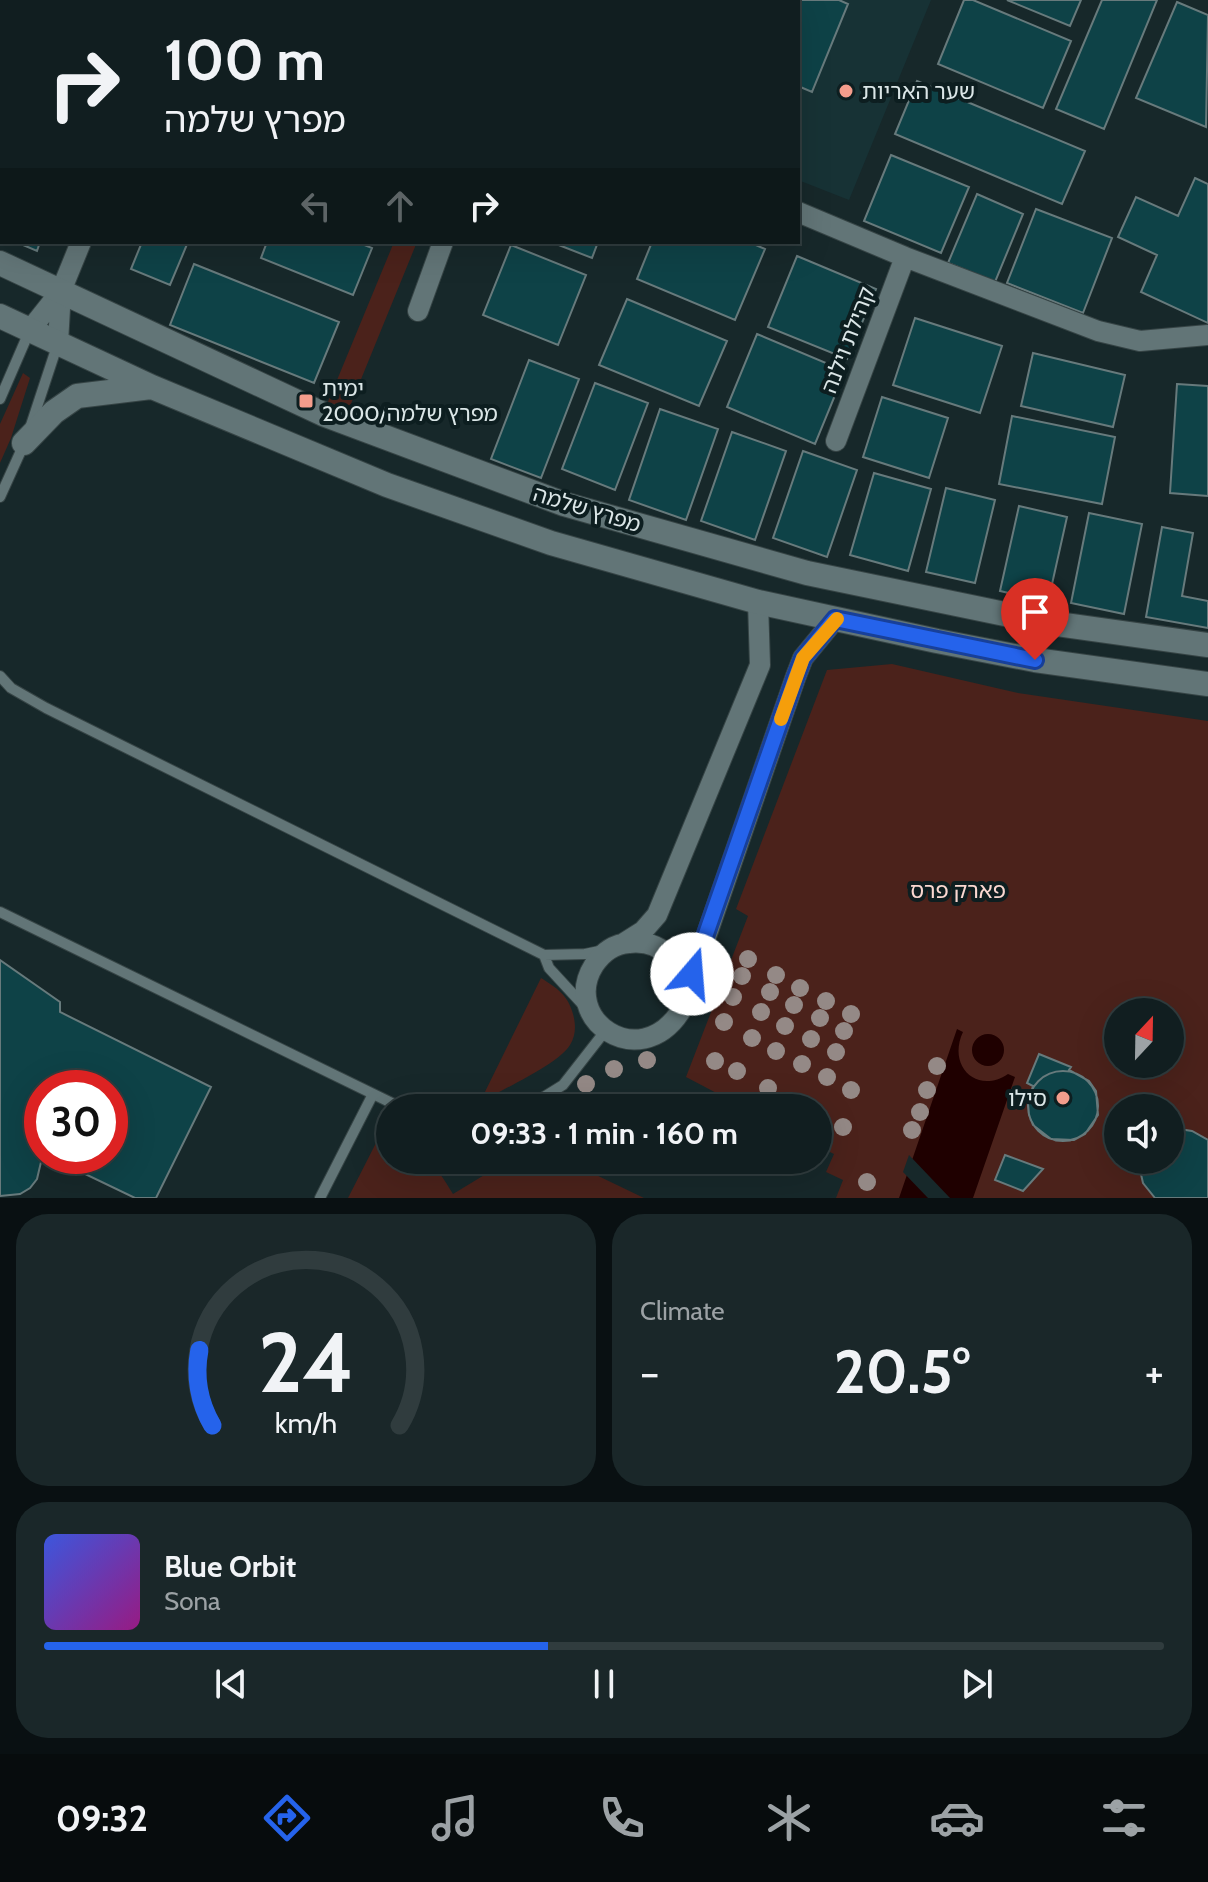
<!DOCTYPE html>
<meta charset="utf-8">
<style>
body{margin:0;font-family:Cabin,"Noto Sans Hebrew",sans-serif;background:#1a2729;color:#f1f3f6;height:100vh;display:flex;flex-direction:column;font-size:30px;white-space:nowrap}
*{box-sizing:border-box;margin:0}
p{font-size:26px;color:#9ca2a5}
.icon{flex:none;width:44px;height:44px;fill:none;stroke:currentColor;stroke-width:2;stroke-linecap:round;stroke-linejoin:round}
.map{position:relative;height:1198px;overflow:hidden}
.details{display:flex;flex-direction:column;gap:16px;padding:16px;background:#091012;flex:1}
.details>*{flex:none}
.top-card{position:absolute;left:0px;top:0px;width:800px;height:244px;box-shadow:0 8px 32px #0002,0 0 0 2px #303c3e;background:#111e20;color:#f1f3f6;overflow:hidden}
.needle{width:52px;rotate:22deg}
.buttons{position:absolute;left:1104px;top:998px;display:grid;gap:16px}
.buttons a{display:grid;place-items:center;width:80px;height:80px;border-radius:50%;background:#111e20;box-shadow:0 8px 32px #0002,0 0 0 2px #303c3e;font-size:40px}
.speed{position:absolute;left:24px;top:1070px;display:flex;gap:16px;font-size:40px;font-weight:700;text-align:center}
.speed>*{display:grid;place-content:center;width:104px;height:104px;border-radius:50%;background:#111e20;box-shadow:0 8px 32px #0002,0 0 0 2px #303c3e;line-height:1}
.speed .limit{border:12px solid #d22;background:#fff;color:#111}
.pin{position:absolute;display:grid;place-items:center;width:68px;height:68px;color:#fff;margin:-82px -34px;border-radius:50% 50% 50% 0;rotate:-45deg;box-shadow:0 0 8px #0007}
.pin .icon{rotate:45deg}
.me{position:absolute;width:88px;margin:-44px;rotate:18deg;stroke-linejoin:round;filter:drop-shadow(0 0 6px #0008)}
.turn{display:flex;align-items:center;gap:28px;height:168px;padding:0 32px;font-size:36px}
.turn .icon{width:104px;height:104px;stroke-width:2.5}
.turn b{display:block;font-size:56px;line-height:68px}
.lanes{display:flex;align-items:center;height:76px;padding:0 32px;background:#0003;justify-content:center;gap:40px;direction:ltr}
.lanes .off{opacity:.35}
.big{font-size:60px;font-weight:700;line-height:1.1}
.details .widget{flex:1;display:flex;flex-direction:column;justify-content:center;gap:12px;min-width:0;padding:0 28px;border-radius:32px;background:#1a2729}
.details .dial{align-items:center;gap:0}
.dial svg{height:208px;overflow:visible;fill:none;stroke:#303c3e;stroke-width:7;stroke-linecap:round;text-anchor:middle}
.dial text{fill:#f1f3f6;stroke:none}
.song{display:flex;align-items:center;gap:24px}
.cover{width:96px;height:96px;border-radius:12px;background:linear-gradient(135deg,hsl(230 70% 55%),hsl(310 70% 35%))}
.played{height:8px;border-radius:4px;background:linear-gradient(90deg,#2563eb 45%,#303c3e 45%)}
.keys{display:flex;justify-content:space-around;direction:ltr}
.heat{display:flex;justify-content:space-between;align-items:center;font-size:44px;direction:ltr}
.details .tiles{flex:1;display:grid;gap:16px;grid-template-columns:1fr 1fr}
.widget:last-child{grid-column:span 2}
.trip{position:absolute;left:376px;top:1094px;width:456px;height:80px;border-radius:40px;background:#111e20;box-shadow:0 8px 32px #0002,0 0 0 2px #303c3e;font-weight:700;line-height:80px;text-align:center}
.tab-bar{display:flex;height:128px;justify-content:space-around;align-items:center;background:#070c0d;color:#9ca2a5}
.tab-bar .icon{width:56px;height:56px}
.tab-bar .current{color:#2563eb}
.tab-bar b{font-size:36px;color:#f1f3f6}
.map>svg:first-child{display:block}
.built{fill:#173235}
.green{fill:#4b221b;fill-rule:evenodd}
.water{fill:#1f0000}
.pier{fill:#17282a}
.building{fill:#0e4247;stroke:#677a7c;stroke-width:2}
.lines{fill:none;stroke-linecap:round;stroke-linejoin:round}
.service-casing{stroke:#364445;stroke-width:12}
.minor-casing{stroke:#364445;stroke-width:22}
.tertiary-casing{stroke:#364445;stroke-width:26}
.service{stroke:#627577;stroke-width:10}
.minor{stroke:#627577;stroke-width:20}
.tertiary{stroke:#627577;stroke-width:24}
.tree{fill:#948986}
.route-casing{stroke:#184099;stroke-width:20}
.route{stroke:#2563eb;stroke-width:14}
.slow{stroke:#f59e0b;stroke-width:14}
.poi-dot{fill:#f49d8c;stroke:#0d1e20;stroke-width:3}
.labels{text-anchor:middle;dominant-baseline:central;stroke-width:8;stroke-linejoin:round;paint-order:stroke}
.poi-label{font-size:22px;fill:#dbe6e7;stroke:#0d1e20;text-anchor:start}
.street-label{font-size:22px;fill:#dbe6e7;stroke:#0d1e20}
.park-label{font-size:22px;fill:#fad8d1;stroke:#0d1e20}
</style>
<div class="map">
<svg width="1208" height="1198" viewBox="0 0 1208 1198">
<rect width="100%" height="100%" fill="#17282a"/>
<!-- built -->
<path class="built" d="M543,0H931L849,200L798,180V2H542Z"/>
<!-- green -->
<path class="green" d="M394,242H417L344,421L323,414Z
M23,373L30,378L11,438L0,463V424Z
M892,664L1018,693L1208,721V1198H836L843,1180L826,1172L834,1154L818,1146V1108H745L686,1077L748,916L736,909L827,670ZM1118,1012H1170V1064H1118ZM1118,1108H1170V1160H1118Z
M541,978C557,988 568,995 573,1014C576,1025 576,1035 570,1045C560,1063 500,1091 480,1102Z
M377,1141L390,1147V1160C430,1160 432,1159 453,1194L509,1160H565L644,1198H348Z"/>
<!-- water -->
<path class="water" d="M957,1029L963,1032C947,1066 977,1095 1008,1074L1015,1077L973,1198H899Z
M972 1050a16 16 0 1 1 32 0a16 16 0 1 1-32 0Z"/>
<!-- pier -->
<path class="pier" d="M909,1155L950,1198H928L903,1172Z"/>
<!-- building -->
<path class="building" d="M69,0H137L68,2Z
M660,0H839L848,4L812,92L798,86V2H659Z
M964,0H973L1071,41L1043,108L938,64Z
M1007,0H1081L1070,26Z
M1102,0H1157L1104,129L1056,109Z
M0,2L2,3L0,77Z
M1177,2L1208,15L1206,127L1136,98Z
M917,81L1085,151L1062,204L895,134Z
M891,155L969,187L941,253L864,221Z
M1195,178L1208,184V323L1141,292L1157,255L1118,237L1136,197L1178,216Z
M977,194L1023,214L995,282L948,263Z
M1036,209L1112,238L1083,313L1007,283Z
M16,242H40L37,251Z
M142,242H188L170,285L131,269Z
M267,242H357L372,248L353,295L261,258Z
M551,242H598L592,258Z
M652,242H749L765,249L735,320L637,279Z
M511,245L586,275L558,345L483,315Z
M797,256L876,289L847,359L768,327Z
M194,264L339,322L314,383L170,325Z
M627,299L727,341L699,406L599,365Z
M915,318L1002,346L980,413L893,385Z
M757,334L845,371L815,444L727,407Z
M1033,353L1125,375L1113,427L1021,406Z
M529,360L579,379L541,478L491,459Z
M595,383L648,403L615,490L562,469Z
M1177,384L1208,386V496L1170,493Z
M882,397L948,418L929,478L863,457Z
M660,409L718,429L686,520L629,500Z
M1012,416L1115,437L1102,504L999,484Z
M732,432L786,451L755,540L701,521Z
M803,451L857,470L827,557L773,538Z
M874,473L931,489L908,571L850,555Z
M946,488L995,500L975,583L926,572Z
M1019,506L1067,517L1048,602L1000,591Z
M1089,513L1142,524L1124,614L1071,603Z
M1162,527L1193,533L1182,596L1208,601V628L1146,617Z
M0,960L60,1002V1012L211,1087L156,1198H135L83,1173L91,1156H110V1118L119,1101L110,1096V1088H93L71,1077L73,1088H42V1142L39,1150L41,1162L37,1179L30,1188L20,1194L0,1196Z
M1039,1054L1071,1067L1069,1070L1089,1081L1096,1091L1098,1115L1085,1134L1074,1140L1051,1139L1033,1125L1029,1115L1028,1103L1033,1086L1027,1083Z
M1028 1106a35 35 0 1 1 70 0a35 35 0 1 1-70 0Z
M1179,1129L1192,1131L1208,1140V1198H1155L1143,1183L1140,1170L1141,1160H1170V1130Z
M1005,1155L1043,1169L1023,1191L995,1180Z"/>
<g class="lines">
<defs>
<path id="service" d="M32,0H33
M0,125L2,119
M0,399L29,332
M31,425L58,343
M0,497L24,444
M0,676L11,688L46,708L544,955L585,954L604,950
M0,912L402,1108
M544,955L549,968L584,1006
M526,1108L563,1085L606,1030
M320,1198L373,1094"/>
<path id="minor" d="M286,0L291,2
M181,2L182,0
M798,212L905,257L1098,331L1140,341L1208,335
M418,311L443,242
M30,330L61,291L81,242
M58,343L61,291
M836,441L905,257
M624,943L643,931L657,915L760,665L758,602
M684,1000C685,967 665,939 629,943C614,944 602,953 594,965C560,1019 639,1074 680,1012L796,676L803,658L835,619"/>
<path id="tertiary" d="M0,263L323,414L564,504L807,573L1043,622L1208,645
M0,316L152,387L387,485L551,543L758,602L937,641L1035,660L1208,684
M24,443L54,412L77,396L151,387"/>
</defs>
<!-- service casing -->
<use href="#service" class="service-casing"/>
<!-- minor casing -->
<use href="#minor" class="minor-casing"/>
<!-- tertiary casing -->
<use href="#tertiary" class="tertiary-casing"/>
<!-- service -->
<use href="#service" class="service"/>
<!-- minor -->
<use href="#minor" class="minor"/>
<!-- tertiary -->
<use href="#tertiary" class="tertiary"/>
</g>
<!-- trees -->
<g class="tree">
<circle cx="748" cy="959" r="9"/>
<circle cx="776" cy="975" r="9"/>
<circle cx="742" cy="976" r="9"/>
<circle cx="800" cy="988" r="9"/>
<circle cx="770" cy="992" r="9"/>
<circle cx="733" cy="997" r="9"/>
<circle cx="826" cy="1001" r="9"/>
<circle cx="794" cy="1005" r="9"/>
<circle cx="761" cy="1012" r="9"/>
<circle cx="851" cy="1014" r="9"/>
<circle cx="820" cy="1018" r="9"/>
<circle cx="724" cy="1022" r="9"/>
<circle cx="785" cy="1026" r="9"/>
<circle cx="844" cy="1031" r="9"/>
<circle cx="752" cy="1038" r="9"/>
<circle cx="811" cy="1039" r="9"/>
<circle cx="776" cy="1051" r="9"/>
<circle cx="836" cy="1052" r="9"/>
<circle cx="647" cy="1060" r="9"/>
<circle cx="715" cy="1061" r="9"/>
<circle cx="802" cy="1064" r="9"/>
<circle cx="937" cy="1066" r="9"/>
<circle cx="614" cy="1069" r="9"/>
<circle cx="737" cy="1071" r="9"/>
<circle cx="827" cy="1077" r="9"/>
<circle cx="586" cy="1084" r="9"/>
<circle cx="768" cy="1088" r="9"/>
<circle cx="851" cy="1090" r="9"/>
<circle cx="927" cy="1090" r="9"/>
<circle cx="920" cy="1112" r="9"/>
<circle cx="843" cy="1127" r="9"/>
<circle cx="912" cy="1130" r="9"/>
<circle cx="867" cy="1182" r="9"/>
</g>
<g class="lines">
<defs>
<path id="route" d="M692,974L796,676L803,658L835,619L1035,660"/>
</defs>
<!-- route casing -->
<use href="#route" class="route-casing"/>
<!-- route -->
<use href="#route" class="route"/>
<!-- slow -->
<path class="slow" d="M781,719L803,658L837,619"/>
</g>
<!-- markers -->
<g class="poi-dot">
<circle cx="846" cy="91" r="8"/>
<rect x="298" y="393" width="16" height="16" rx="4"/>
<circle cx="1063" cy="1098" r="8"/>
</g>
<g class="labels">
<!-- poi labels -->
<g class="poi-label">
<text x="862" y="91">שער האריות</text>
<text x="322" y="388">ימית<tspan x="322" dy="25">2000/מפרץ שלמה</tspan></text>
<text x="1047" y="1098" text-anchor="end">סילו</text>
</g>
<!-- street labels -->
<g class="street-label">
<text transform="translate(848 340) rotate(-69)">קהילת וילנה</text>
<text transform="translate(587 509) rotate(17)">מפרץ שלמה</text>
</g>
<!-- park labels -->
<g class="park-label">
<text x="958" y="890">פארק פרס</text>
</g>
</g>
</svg>
<div class="buttons">
<a><svg class="needle" viewBox="-14 -14 28 28"><path d="M0-13l5 13h-10z" fill="#e53935"/><path d="M0 13l5-13h-10z" fill="#9ca2a5"/></svg></a>
<a><svg class="icon" aria-label="sound" viewBox="0 0 24 24"><path d="M4 9h4l5-4v14l-5-4H4zM17 9q2 3 0 6"/></svg></a>
</div>
<div class="speed"><div class="limit">30</div></div>
<div class="pin" style="left:1035px;top:660px;background:#d93025"><svg class="icon" aria-label="arrive" viewBox="0 0 24 24"><path d="M6 21V4h12l-3 4 3 4H6"/></svg></div>
<svg class="me" style="left:692px;top:974px" viewBox="-20 -20 40 40"><circle r="19" fill="#fff"/><path d="M0-13L10 11 0 6-10 11z" fill="#2563eb"/></svg>
<div class="trip">09:33 · 1 min · 160 m</div>
<div class="top-card">
<div class="turn"><svg class="icon" aria-label="right" viewBox="0 0 24 24"><path d="M7 20v-9h11M14 6l5 5-5 5"/></svg><div><b>100 m</b>מפרץ שלמה</div></div>
<div class="lanes"><svg class="icon off" aria-label="left" viewBox="0 0 24 24"><path d="M17 20v-9H6M10 6l-5 5 5 5"/></svg><svg class="icon off" aria-label="ahead" viewBox="0 0 24 24"><path d="M12 20V5M6 11l6-6 6 6"/></svg><svg class="icon" aria-label="right" viewBox="0 0 24 24"><path d="M7 20v-9h11M14 6l5 5-5 5"/></svg></div>
</div>
</div>
<section class="details">
<div class="tiles">
<div class="widget dial"><svg viewBox="0 0 100 80">
<path d="M14 69A42 42 0 1 1 86 69"/>
<path d="M14 69A42 42 0 0 1 9 40" stroke="#2563eb"/>
<text x="50" y="56" font-size="32" font-weight="700">24</text>
<text x="50" y="72" font-size="11">km/h</text>
</svg></div>
<div class="widget"><p>Climate</p>
<div class="heat"><a>−</a><b class="big">20.5°</b><a>+</a></div>
</div>
<div class="widget">
<div class="song"><i class="cover"></i><div><b>Blue Orbit</b><p>Sona</p></div></div>
<div class="played"></div>
<div class="keys"><svg class="icon" aria-label="previous" viewBox="0 0 24 24"><path d="M18 5L8 12l10 7zM5 5v14"/></svg><svg class="icon" aria-label="pause" viewBox="0 0 24 24"><path d="M8 5v14M16 5v14"/></svg><svg class="icon" aria-label="next" viewBox="0 0 24 24"><path d="M6 5l10 7-10 7zM19 5v14"/></svg></div>
</div>
</div>
</section>
<nav class="tab-bar">
<b>09:32</b>
<svg class="icon current" aria-label="directions" viewBox="0 0 24 24"><path d="M12 3l9 9-9 9-9-9zM9 14v-3h6M13 9l2 2-2 2"/></svg>
<svg class="icon" aria-label="music" viewBox="0 0 24 24"><path d="M9 18V5l10-2v13"/><circle cx="6" cy="18" r="3"/><circle cx="16" cy="16" r="3"/></svg>
<svg class="icon" aria-label="phone" viewBox="0 0 24 24"><path d="M5 4h4l2 5-3 2q2 4 5 5l2-3 5 2v4C11 20 4 13 5 4z"/></svg>
<svg class="icon" aria-label="climate" viewBox="0 0 24 24"><path d="M12 3v18M4 7l16 10M4 17L20 7"/></svg>
<svg class="icon" aria-label="car" viewBox="0 0 24 24"><path d="M5 17H2v-5l4-1 3-4h7l3 4 3 1v5h-3M9 17h6M6 11h13"/><circle cx="7" cy="17" r="2"/><circle cx="17" cy="17" r="2"/></svg>
<svg class="icon" aria-label="filters" viewBox="0 0 24 24"><path d="M4 7h16M4 17h16"/><circle cx="9" cy="7" r="2"/><circle cx="15" cy="17" r="2"/></svg>
</nav>
